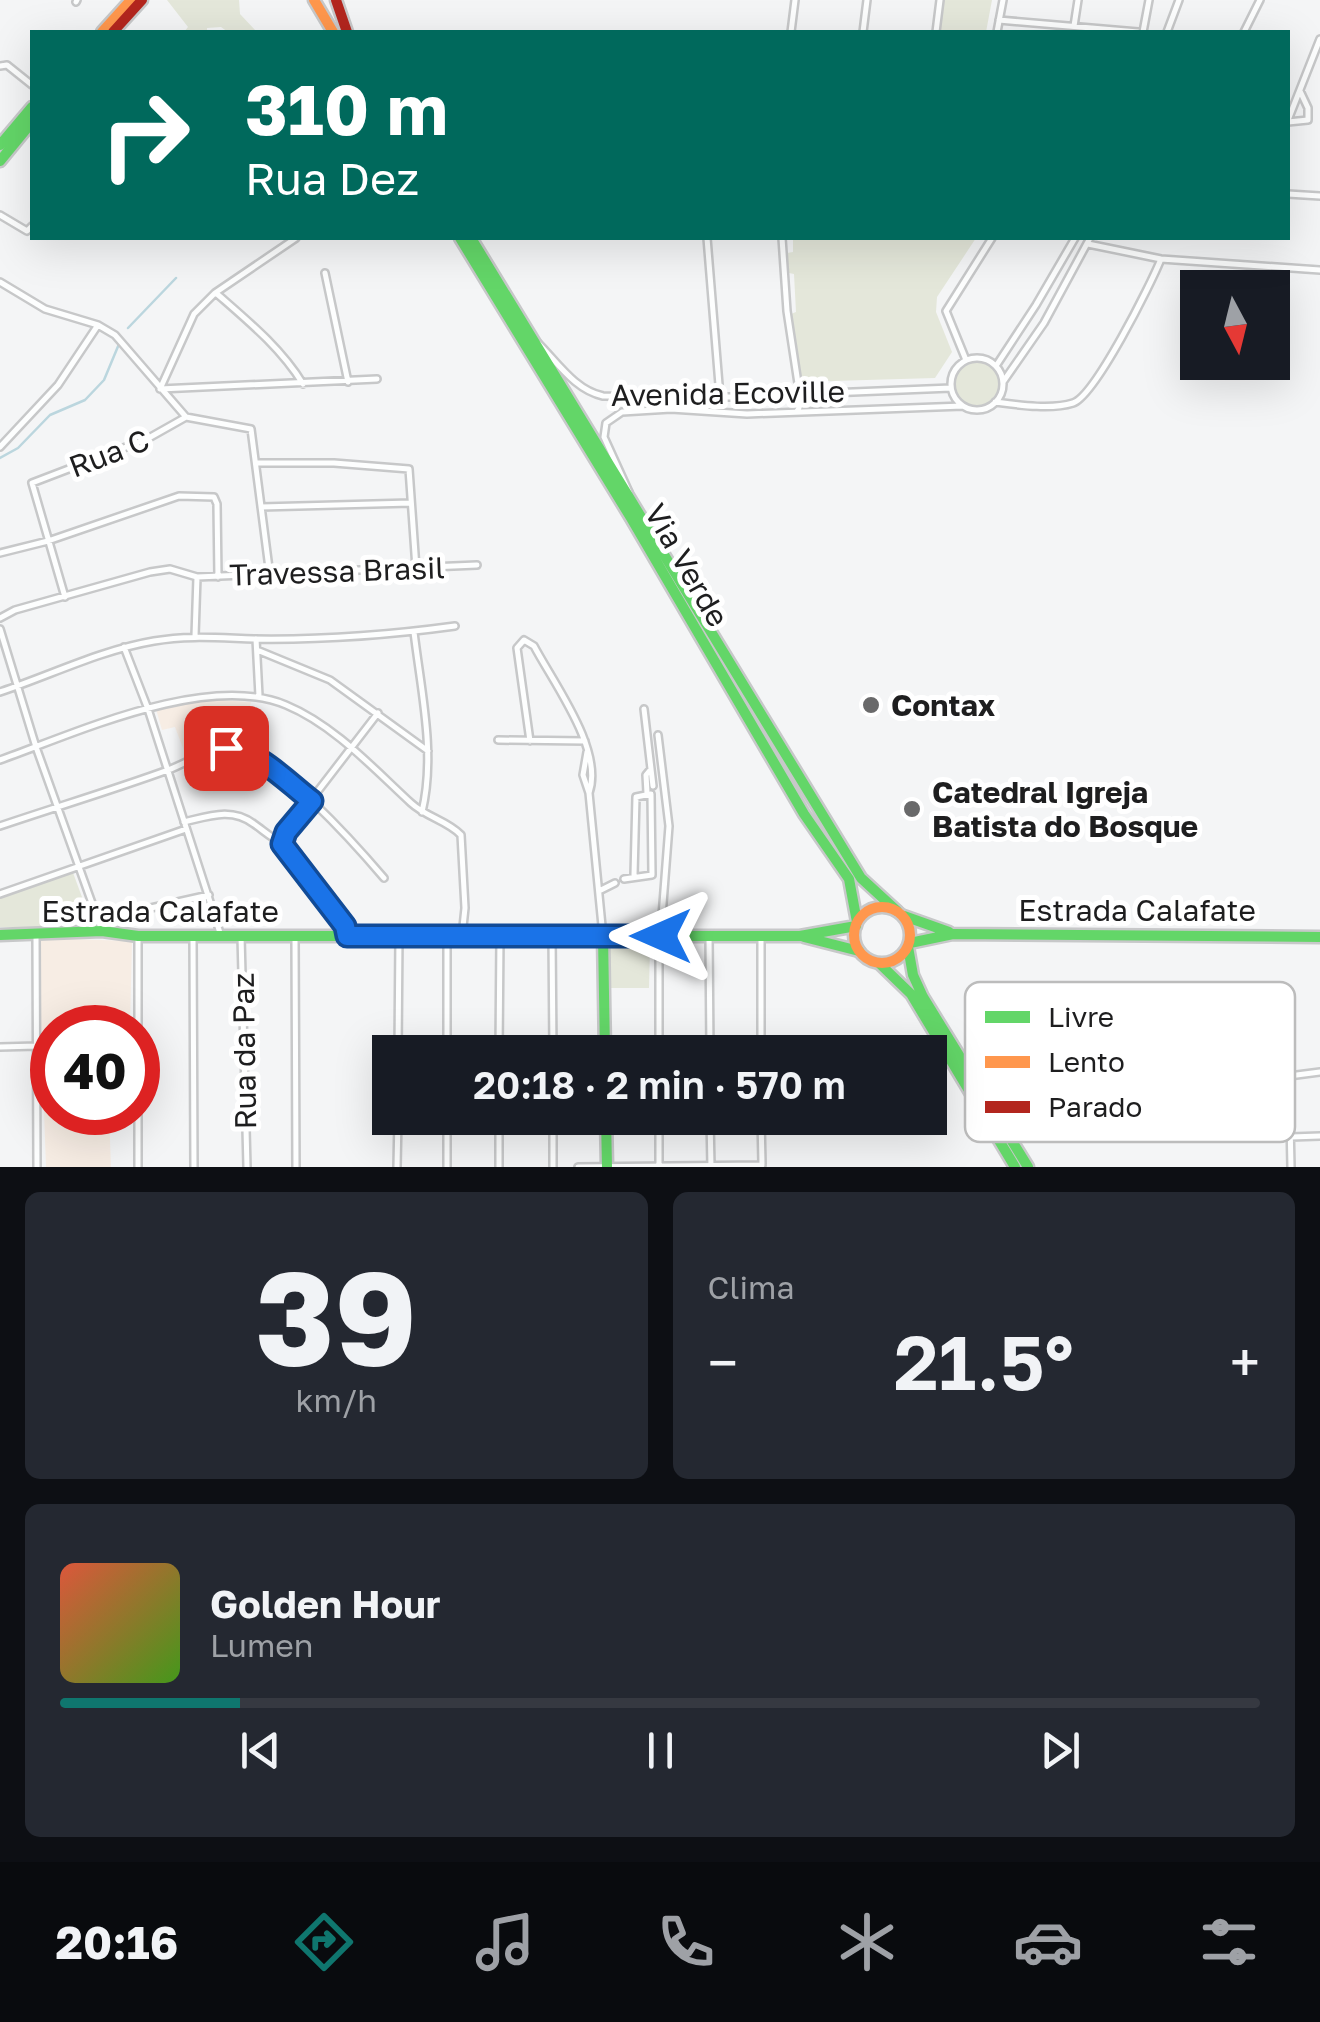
<!DOCTYPE html>
<html lang="pt">
<meta charset="utf-8">
<style>
body{margin:0;font-family:"Golos Text",sans-serif;background:#242831;color:#f1f3f6;height:100vh;display:flex;flex-direction:column;font-size:38px;white-space:nowrap}
*{box-sizing:border-box;margin:0}
p{font-size:32px;color:#9ea1a6}
.icon{flex:none;width:55px;height:55px;fill:none;stroke:currentColor;stroke-width:2;stroke-linecap:round;stroke-linejoin:round}
.map{position:relative;height:1167px;overflow:hidden}
.panel{display:flex;flex-direction:column;gap:25px;padding:25px;background:#0d0f14;flex:1}
.panel>*{flex:none}
.guide{position:absolute;left:30px;top:30px;width:1260px;height:210px;border-radius:0px;box-shadow:0 10px 40px #0002;background:#00695c;color:#fff;overflow:hidden}
.needle{width:65px;rotate:173deg}
.tools{position:absolute;left:1180px;top:270px;display:grid;gap:20px}
.tools a{display:grid;place-items:center;width:110px;height:110px;border-radius:0px;background:#171b24;box-shadow:0 10px 40px #0002;font-size:50px}
.speed{position:absolute;left:30px;top:1005px;display:flex;gap:20px;font-size:50px;font-weight:700;text-align:center}
.speed>*{display:grid;place-content:center;width:130px;height:130px;border-radius:50%;background:#171b24;box-shadow:0 10px 40px #0002;line-height:1}
.speed .limit{border:15px solid #d22;background:#fff;color:#111}
.pin{position:absolute;display:grid;place-items:center;width:85px;height:85px;color:#fff;margin:-42px;border-radius:20px;box-shadow:0 5px 15px #0006}
.me{position:absolute;width:110px;margin:-55px;rotate:270deg;stroke-linejoin:round;filter:drop-shadow(0 0 8px #0008)}
.turn{display:flex;align-items:center;gap:35px;height:210px;padding:0 50px;font-size:45px}
.turn .icon{width:130px;height:130px;stroke-width:2.5}
.turn b{display:block;font-size:70px;line-height:85px}
.big{font-size:75px;font-weight:600;line-height:1.1}
.panel .card{flex:1;display:flex;flex-direction:column;justify-content:center;gap:15px;min-width:0;padding:0 35px;border-radius:15px;background:#242831}
.panel .dial{align-items:center;gap:0}
.dial b{font-size:130px;line-height:1}
.song{display:flex;align-items:center;gap:30px}
.cover{width:120px;height:120px;border-radius:15px;background:linear-gradient(135deg,hsl(10 70% 55%),hsl(100 70% 35%))}
.played{height:10px;border-radius:5px;background:linear-gradient(90deg,#0f766e 15%,#363941 15%)}
.keys{display:flex;justify-content:space-around;direction:ltr}
.heat{display:flex;justify-content:space-between;align-items:center;font-size:55px;direction:ltr}
.panel .tiles{flex:1;display:grid;gap:25px;grid-template-columns:1fr 1fr}
.card:last-child{grid-column:span 2}
.trip{position:absolute;left:372px;top:1035px;width:575px;height:100px;border-radius:0px;background:#171b24;box-shadow:0 10px 40px #0002;font-weight:600;line-height:100px;text-align:center}
.menu{display:flex;height:160px;justify-content:space-around;align-items:center;background:#090b0e;color:#9ea1a6}
.menu .icon{width:70px;height:70px}
.menu .on{color:#0f766e}
.menu b{font-size:45px;color:#f1f3f6}
.map>svg:first-child{display:block}
.education{fill:#f7ede4}
.green{fill:#e4e7da}
.lines{fill:none;stroke-linecap:round;stroke-linejoin:round}
.stream{stroke:#bbd6de;stroke-width:2.5}
.street-casing{stroke:#c7c8c9;stroke-width:10}
.fast-casing{stroke:#c7c8c9;stroke-width:15}
.slow-casing{stroke:#c7c8c9;stroke-width:15}
.jam-casing{stroke:#c7c8c9;stroke-width:15}
.street{stroke:#fdfefe;stroke-width:5}
.fast{stroke:#63d668;stroke-width:10}
.slow{stroke:#ff974d;stroke-width:10}
.jam{stroke:#b3261e;stroke-width:10}
.route-casing{stroke:#114b97;stroke-width:25}
.route{stroke:#1a73e8;stroke-width:18}
.poi-dot{fill:#69696a;stroke:#fff;stroke-width:4}
.labels{text-anchor:middle;dominant-baseline:central;stroke-width:10;stroke-linejoin:round;paint-order:stroke}
.street-label{font-size:30px;fill:#1e1e1f;stroke:#fff}
.poi-label{font-size:30px;font-weight:bold;fill:#1e1e1f;stroke:#fff;text-anchor:start}
.key{fill:#fff;stroke:#bcbcbc;stroke-width:2.5}
.key-label{font-size:28px;fill:#1e1e1f}
</style>
<div class="map">
<svg width="1320" height="1167" viewBox="0 0 1320 1167">
<rect width="100%" height="100%" fill="#f4f5f6"/>
<!-- education -->
<path class="education" d="M202,699L251,702L242,740L186,756L175,727L162,730L156,709Z
M38,938L132,941L130,1027L52,1028V1112L109,1113L111,1167H46Z"/>
<!-- green -->
<path class="green" d="M167,0H239L240,14L257,32H228L221,27L207,28V32H184L188,27Z
M942,0H992L986,32H938Z
M793,238H976L937,297L936,312L952,352L935,378L798,382L791,314L796,312L794,274L789,273L787,253L793,252Z
M955 384a22 22 0 1 1 44 0a22 22 0 1 1-44 0Z
M72,870L93,927H0V895Z
M650,946L649,988H609L608,947Z"/>
<g class="lines">
<!-- stream -->
<path class="stream" d="M128,328L176,278
M0,458L18,448L50,415L85,400L104,380L119,344"/>
<defs>
<path id="street" d="M76,2L77,0
M999,20L1138,32
M1074,26L1078,0
M791,32L795,0
M863,32L867,0
M936,32L940,0
M997,32L1003,0
M1143,32L1149,0
M1167,32L1179,0
M1244,32L1260,0
M0,66L7,65L32,85
M1288,120L1320,39
M1288,122L1308,120V108L1300,91
M1288,194L1320,196
M0,215L27,231L32,226
M296,238L215,293L194,314L160,389L377,379
M707,238L720,397
M782,238L787,311L801,403L797,412
M1088,244L1161,259L1320,270
M325,273L348,382
M0,282L45,309L98,325L115,335L186,417
M216,293C248,321 281,348 303,384
M538,343C558,363 575,390 603,396L731,397L951,388
M951 384a26 26 0 1 1 52 0a26 26 0 1 1-52 0Z
M966,360L946,311L992,238
M996,366L1036,305L1075,238
M1003,382L1044,323L1090,238
M995,402C1018,405 1051,410 1073,403C1095,396 1151,284 1161,259
M186,417L251,429L270,576
M0,447L58,385L98,325
M256,463H334L409,469L416,568
M629,492L604,437L606,423L622,412L671,409L747,414L963,406
M261,507L411,503
M0,553L48,541L179,496L214,497L217,504L218,577
M65,597L32,483L147,439L186,417
M0,618L15,610L150,572L170,569L197,577L477,565
M0,629L36,747L102,931
M414,632C421,691 436,754 422,812
M195,636L197,577
M256,639L259,696
M124,647L148,709L221,936
M257,650L330,680L428,751
M0,692C51,675 101,650 154,641C188,635 220,638 254,639C321,640 389,635 455,626
M644,709L653,786
M658,735L669,826L659,955V1052
M498,740L585,741
M530,741L517,648L524,640L534,646C554,684 604,750 589,793
M587,752L583,775L589,793L603,936
M0,760C76,733 207,672 286,705C334,725 373,768 411,803C426,817 448,821 461,835L465,908L462,936
M647,793L646,775L651,769
M184,822C209,816 232,807 254,824C263,830 271,838 281,842
M0,826C56,807 113,790 168,770C187,763 213,745 234,748C277,756 355,844 384,878
M624,879L652,875L651,794L636,797L634,875
M599,891L615,883
M0,894L186,829
M97,920L209,895
M36,935L37,1167
M193,936L194,1167
M241,936L247,1167
M295,936L296,1167
M347,936L345,925L281,844V839L378,713
M447,936V1052
M552,936L553,1052
M709,936L710,1052
M761,936V1052
M0,1047L37,1046
M398,1052L399,936
M499,1052L500,936
M447,1118V1167
M553,1118V1167
M710,1118L711,1167
M761,1118L762,1164
M1291,1137L1320,1136
M138,1167V936
M397,1167L398,1118
M499,1167V1118
M578,1167L762,1165
M659,1167V1118
M1291,1167L1289,1076L1320,1072"/>
<path id="fast" d="M0,145L32,107
M0,161L32,122
M460,238L631,518L804,814L849,879L857,922
M471,238L861,878L897,911
M904,916L949,932
M0,935L102,931L138,936H800L856,926
M603,936L605,1052
M804,937L859,951
M910,943L953,934L1320,937
M908,947L913,975L923,997L1028,1167
M880,964L911,994L1015,1167
M606,1118L607,1167"/>
<path id="slow" d="M314,0L333,32
M102,32L131,0
M854 935a28 28 0 1 1 56 0a28 28 0 1 1-56 0Z"/>
<path id="jam" d="M336,0L347,32
M113,32L142,0"/>
</defs>
<!-- street casing -->
<use href="#street" class="street-casing"/>
<!-- fast casing -->
<use href="#fast" class="fast-casing"/>
<!-- slow casing -->
<use href="#slow" class="slow-casing"/>
<!-- jam casing -->
<use href="#jam" class="jam-casing"/>
<!-- street -->
<use href="#street" class="street"/>
<!-- fast -->
<use href="#fast" class="fast"/>
<!-- slow -->
<use href="#slow" class="slow"/>
<!-- jam -->
<use href="#jam" class="jam"/>
</g>
<g class="lines">
<defs>
<path id="route" d="M226,748C258,750 288,783 312,801L286,832L282,844L345,926L347,936H661"/>
</defs>
<!-- route casing -->
<use href="#route" class="route-casing"/>
<!-- route -->
<use href="#route" class="route"/>
</g>
<!-- markers -->
<g class="poi-dot">
<circle cx="871" cy="705" r="10"/>
<circle cx="912" cy="809" r="10"/>
</g>
<g class="labels">
<!-- street labels -->
<g class="street-label">
<text transform="translate(728 393) rotate(-1)">Avenida Ecoville</text>
<text transform="translate(109 453) rotate(-21)">Rua C</text>
<text transform="translate(687 565) rotate(60)">Via Verde</text>
<text transform="translate(337 571) rotate(-2)">Travessa Brasil</text>
<text x="1137" y="910">Estrada Calafate</text>
<text x="160" y="911">Estrada Calafate</text>
<text transform="translate(244 1051) rotate(-91)">Rua da Paz</text>
</g>
<!-- poi labels -->
<g class="poi-label">
<text x="891" y="705">Contax</text>
<text x="932" y="792">Catedral Igreja<tspan x="932" dy="34">Batista do Bosque</tspan></text>
</g>
</g>
<!-- legend -->
<rect x="965" y="982" width="330" height="160" rx="15" class="key"/>
<rect x="985" y="1011" width="45" height="12" fill="#63d668"/>
<rect x="985" y="1056" width="45" height="12" fill="#ff974d"/>
<rect x="985" y="1101" width="45" height="12" fill="#b3261e"/>
<g class="key-label">
<text x="1048" y="1027">Livre</text>
<text x="1048" y="1072">Lento</text>
<text x="1048" y="1117">Parado</text>
</g>
</svg>
<div class="tools">
<a><svg class="needle" viewBox="-14 -14 28 28"><path d="M0-13l5 13h-10z" fill="#e53935"/><path d="M0 13l5-13h-10z" fill="#9ea1a6"/></svg></a>
</div>
<div class="speed"><div class="limit">40</div></div>
<div class="pin" style="left:226px;top:748px;background:#d93025"><svg class="icon" aria-label="arrive" viewBox="0 0 24 24"><path d="M6 21V4h12l-3 4 3 4H6"/></svg></div>
<svg class="me" style="left:661px;top:936px" viewBox="-20 -20 40 40"><path d="M0-17L14 15 0 8-14 15z" fill="#1a73e8" stroke="#fff" stroke-width="4"/></svg>
<div class="trip">20:18 · 2 min · 570 m</div>
<div class="guide">
<div class="turn"><svg class="icon" aria-label="right" viewBox="0 0 24 24"><path d="M7 20v-9h11M14 6l5 5-5 5"/></svg><div><b>310 m</b>Rua Dez</div></div>
</div>
</div>
<section class="panel">
<div class="tiles">
<div class="card dial"><b>39</b><p>km/h</p></div>
<div class="card"><p>Clima</p>
<div class="heat"><a>−</a><b class="big">21.5°</b><a>+</a></div>
</div>
<div class="card">
<div class="song"><i class="cover"></i><div><b>Golden Hour</b><p>Lumen</p></div></div>
<div class="played"></div>
<div class="keys"><svg class="icon" aria-label="previous" viewBox="0 0 24 24"><path d="M18 5L8 12l10 7zM5 5v14"/></svg><svg class="icon" aria-label="pause" viewBox="0 0 24 24"><path d="M8 5v14M16 5v14"/></svg><svg class="icon" aria-label="next" viewBox="0 0 24 24"><path d="M6 5l10 7-10 7zM19 5v14"/></svg></div>
</div>
</div>
</section>
<nav class="menu">
<b>20:16</b>
<svg class="icon on" aria-label="directions" viewBox="0 0 24 24"><path d="M12 3l9 9-9 9-9-9zM9 14v-3h6M13 9l2 2-2 2"/></svg>
<svg class="icon" aria-label="music" viewBox="0 0 24 24"><path d="M9 18V5l10-2v13"/><circle cx="6" cy="18" r="3"/><circle cx="16" cy="16" r="3"/></svg>
<svg class="icon" aria-label="phone" viewBox="0 0 24 24"><path d="M5 4h4l2 5-3 2q2 4 5 5l2-3 5 2v4C11 20 4 13 5 4z"/></svg>
<svg class="icon" aria-label="climate" viewBox="0 0 24 24"><path d="M12 3v18M4 7l16 10M4 17L20 7"/></svg>
<svg class="icon" aria-label="car" viewBox="0 0 24 24"><path d="M5 17H2v-5l4-1 3-4h7l3 4 3 1v5h-3M9 17h6M6 11h13"/><circle cx="7" cy="17" r="2"/><circle cx="17" cy="17" r="2"/></svg>
<svg class="icon" aria-label="filters" viewBox="0 0 24 24"><path d="M4 7h16M4 17h16"/><circle cx="9" cy="7" r="2"/><circle cx="15" cy="17" r="2"/></svg>
</nav>
